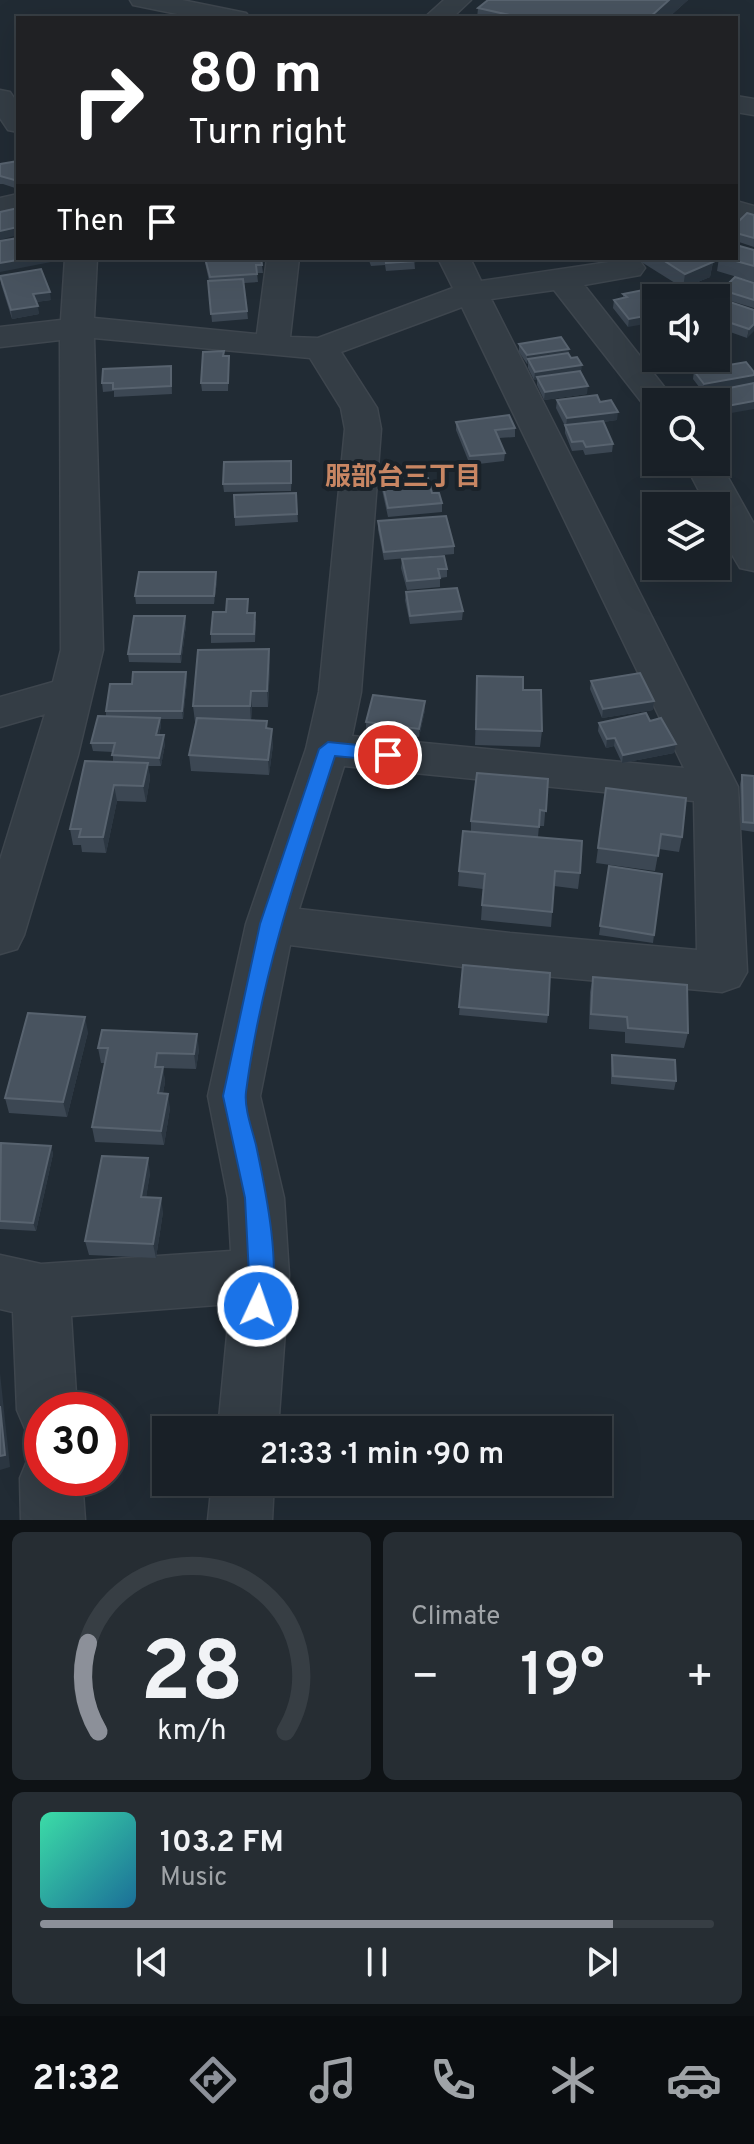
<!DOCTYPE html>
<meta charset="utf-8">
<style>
body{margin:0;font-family:Overpass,"Noto Sans JP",sans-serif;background:#262d33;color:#f1f3f6;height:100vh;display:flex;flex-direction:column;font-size:30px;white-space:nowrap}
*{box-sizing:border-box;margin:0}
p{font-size:26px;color:#9fa3a7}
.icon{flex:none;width:44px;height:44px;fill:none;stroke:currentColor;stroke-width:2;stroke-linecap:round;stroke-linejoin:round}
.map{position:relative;height:1520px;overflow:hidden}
.sheet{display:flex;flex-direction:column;gap:12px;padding:12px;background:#0e1215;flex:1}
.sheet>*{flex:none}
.guide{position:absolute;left:16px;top:16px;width:722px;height:244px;border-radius:0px;box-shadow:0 8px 32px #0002,0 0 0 2px #373e44;background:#202124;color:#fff;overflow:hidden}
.tools{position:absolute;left:642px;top:284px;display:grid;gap:16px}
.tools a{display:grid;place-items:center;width:88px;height:88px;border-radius:0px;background:#192027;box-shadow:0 8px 32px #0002,0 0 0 2px #373e44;font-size:40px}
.speed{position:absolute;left:24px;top:1392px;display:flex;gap:16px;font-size:40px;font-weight:700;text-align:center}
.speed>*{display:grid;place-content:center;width:104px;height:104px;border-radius:50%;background:#192027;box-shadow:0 8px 32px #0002,0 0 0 2px #373e44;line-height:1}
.speed .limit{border:12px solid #d22;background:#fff;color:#111}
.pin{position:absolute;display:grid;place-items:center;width:68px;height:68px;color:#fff;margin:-34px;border:4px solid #fff;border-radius:50%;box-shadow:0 2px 8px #0007}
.me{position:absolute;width:88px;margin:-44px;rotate:3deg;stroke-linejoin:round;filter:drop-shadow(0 0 6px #0008)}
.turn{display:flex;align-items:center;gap:28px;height:168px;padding:0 40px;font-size:36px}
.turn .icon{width:104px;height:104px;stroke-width:2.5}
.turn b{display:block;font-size:56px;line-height:68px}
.then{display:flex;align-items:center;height:76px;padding:0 40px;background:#0003;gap:16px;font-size:30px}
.big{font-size:60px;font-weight:600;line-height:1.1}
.sheet .card{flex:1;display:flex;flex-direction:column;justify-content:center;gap:12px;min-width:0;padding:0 28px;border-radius:12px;background:#262d33}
.sheet .dial{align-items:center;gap:0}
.dial svg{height:208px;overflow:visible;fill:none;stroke:#373e44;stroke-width:7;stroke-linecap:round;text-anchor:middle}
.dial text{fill:#f1f3f6;stroke:none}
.song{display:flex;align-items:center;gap:24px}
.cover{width:96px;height:96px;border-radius:12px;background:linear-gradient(135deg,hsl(160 70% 55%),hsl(200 70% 35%))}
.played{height:8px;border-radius:4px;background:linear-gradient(90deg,#8c9099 85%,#373e44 85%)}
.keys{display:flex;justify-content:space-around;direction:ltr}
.heat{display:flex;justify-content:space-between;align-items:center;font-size:44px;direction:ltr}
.sheet .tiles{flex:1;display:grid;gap:12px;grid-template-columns:1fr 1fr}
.card:last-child{grid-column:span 2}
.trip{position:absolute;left:152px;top:1416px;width:460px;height:80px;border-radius:0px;background:#192027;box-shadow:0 8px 32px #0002,0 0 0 2px #373e44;font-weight:600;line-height:80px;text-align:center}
.tab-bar{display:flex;height:128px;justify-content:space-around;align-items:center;background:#0a0d10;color:#9fa3a7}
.tab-bar .icon{width:56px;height:56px}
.tab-bar .selected{color:#8c9099}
.tab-bar b{font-size:36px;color:#f1f3f6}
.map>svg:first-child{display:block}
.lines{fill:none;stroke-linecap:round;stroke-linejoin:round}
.minor-casing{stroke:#3e464e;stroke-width:3}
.minor{fill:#343d45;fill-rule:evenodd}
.wall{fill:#3c4753}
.shaded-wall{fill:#2c3742}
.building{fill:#48535f;stroke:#58636f;stroke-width:2}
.route{fill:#1a73e8;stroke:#114b97;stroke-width:2}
.labels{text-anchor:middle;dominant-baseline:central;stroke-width:8;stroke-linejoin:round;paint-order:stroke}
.neighbourhood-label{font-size:26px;font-weight:bold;fill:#c88663;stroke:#1a2229}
</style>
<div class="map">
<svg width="754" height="1520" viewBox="0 0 754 1520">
<rect width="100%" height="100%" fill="#212b34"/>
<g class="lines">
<defs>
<path id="minor" d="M130,0H182L246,13L250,18H197L133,5Z
M444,0H471L452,18H424Z
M0,90L10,92L18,104V132L8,130L0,118Z
M736,96L754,99V115L736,112Z
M18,194V212L0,216V198Z
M736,201L754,206V225L736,220Z
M65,258H97L94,318L257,334L267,258H299L290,337L318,338L453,288L438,258H470L481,281L629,259L640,261L645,268L640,275L584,285L676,402H656V412L647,409L554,290L491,299L738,787L747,972L739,986L722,992L510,973L290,945L260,1096L284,1198L289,1275L278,1430H218L230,1304L71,1316L77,1410H42V1438L26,1431L17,1410L13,1312L0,1309V1255L41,1264L231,1251L228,1198L208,1096L246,924L306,749L319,692L345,429L341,408L310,358L94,338L103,650L78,755L24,935L17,949L0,954V860L45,714L0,727V697L53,682L61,650L60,340L0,347V327L61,320ZM462,307L684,768L352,736L361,692L381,429L377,408L341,352ZM344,766L694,801L697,950L510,933L299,909Z
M716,456L754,524V571L740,568C728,548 716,529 716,506H707L684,462H716Z
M42,1451V1478H82L85,1520H21L20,1478L29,1456Z
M212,1482H274L272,1520H208Z"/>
</defs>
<!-- minor casing -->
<use href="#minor" class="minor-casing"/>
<!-- minor -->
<use href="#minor" class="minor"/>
</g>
<!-- wall -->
<path class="wall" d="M488,0H688L668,18H477L478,8Z
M18,161V189L3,184H0V164Z
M754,215V247L736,241V224Z
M754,250V282L717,271L719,258H736Z
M204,258H261L263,273H257L258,282L244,283L248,319L212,322L208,281H209Z
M368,258H414L415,269L386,271L385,265L371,266Z
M635,258H705L713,262L710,277L683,288Z
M0,276L51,300L36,302L39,314L12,319L1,284Z
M754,283V308L721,298L722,290Z
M663,292L628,327L613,308L614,300L623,298V294Z
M716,298L754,310L747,338L716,327Z
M519,344L568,354L581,372L587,394L544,400L537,385V380H534L528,368V363L527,364L519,352Z
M224,356H229L228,391H202L201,383Z
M171,366L172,394L114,397V391L103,392L102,383Z
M694,371L754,383L703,392L693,379Z
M754,383L720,415L716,410V402H710L708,400L710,392Z
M557,400L600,402L617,420L603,422L613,444L612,452L585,455L583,450L572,451L565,433V426L556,408Z
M456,422L515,428V437L499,438L505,453L504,461L470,465L456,430Z
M292,469L291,491L224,492L223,484Z
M382,482L432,493L442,503V512L388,517L382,490Z
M296,493L298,522L235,526L234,495Z
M378,521L454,546V554L384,560L378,530Z
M402,559L447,569V577L440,578V587L407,590L401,568Z
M216,572L217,581L214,604H136L135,596Z
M406,592L463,611L462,620L410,624L405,600Z
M248,607V613L256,621L255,642L211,643V634L226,612Z
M185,616L186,625L181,663L129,662L128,654Z
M269,649L270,665L268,707H252L251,721L268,729L273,745L269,775L191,771L189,755L196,722H195L193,706Z
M186,672L187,680L183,719H160L161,726L159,735L165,744L161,766H148L150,778L146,802L117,801L106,853L82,852L81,845H73L70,829L113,762V752L93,751L91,743L106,716V711L132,684Z
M477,676L523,690L542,731L540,747L475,745Z
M591,681L654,701L653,710L602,718L590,689Z
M425,701V710L419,737L366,731V722Z
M650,721L676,744L674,753L622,763L614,746L606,748L598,731L599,723Z
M742,775L754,776V832L741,830L740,784Z
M548,779L544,826H539L538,837L580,873L578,889L554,886L551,927L481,920L483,889L458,886L459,871L471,831V821Z
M606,788L682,837L679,852L659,849L655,871L596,863Z
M609,866L654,935L653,943L599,935Z
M463,965L548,1015L547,1023L459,1015Z
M593,977L688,1033L684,1048L625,1043V1032L589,1029L590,992Z
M88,1032L67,1117L9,1113L5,1098Z
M98,1048L199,1049L196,1069L163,1068L165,1082L163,1093L170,1108L164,1145L95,1142L92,1127L105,1063H101Z
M612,1055L676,1081L674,1090L611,1084V1063Z
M51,1146L53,1154L36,1231L0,1229V1147Z
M150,1173L146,1197L163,1212L156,1258L89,1255L85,1241Z"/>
<!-- shaded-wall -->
<path class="shaded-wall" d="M669,0H688L668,18H649Z
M18,227V235L0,240V231Z
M29,258H50L51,262L0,272V263Z
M713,262L710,277L683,288L685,274Z
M50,292L51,300L35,302L33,294Z
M38,306L39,314L12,319L11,310Z
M656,314V322L628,327L629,319Z
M754,324V331L747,338L749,329Z
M569,349L568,357L528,359V363L527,364V355Z
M582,365L581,373L537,377V380H534L535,372Z
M754,375V383L703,392L704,384Z
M588,386L587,394L544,400L545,392Z
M754,401V409L720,415L722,407Z
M618,412L617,420L566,427L567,418Z
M216,572L217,581L214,604V596Z
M185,616L186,625L181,663L180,654Z
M269,649L270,665L268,707L267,691Z
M186,672L187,680L183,719L182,711Z
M251,691L252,707L251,722L250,706Z
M425,701V710L419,737V729Z
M654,701L653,710L602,718L603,709Z
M160,718L161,726L157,743L156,735Z
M272,729L273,745L269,775L268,760Z
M164,735L165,744L161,766L159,758Z
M615,738L614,746L606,748L607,739Z
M676,744L674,753L622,763L623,755Z
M148,763L150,778L146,802L143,786Z
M114,785L117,801L106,853L103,837Z
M85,1017L88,1032L67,1117L63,1102Z
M197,1034L199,1049L196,1069L194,1054Z
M163,1067L165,1082L160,1108L158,1093Z
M168,1094L170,1108L164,1145L161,1131Z
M51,1146L53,1154L36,1231L33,1223Z
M148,1158L150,1173L144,1211L141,1197Z
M161,1198L163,1212L156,1258L153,1244Z
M0,1373L10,1467L0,1470Z"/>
<!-- building -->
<path class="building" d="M488,0H669L649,18H523L478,8Z
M18,161V181L0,176V164Z
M18,208V227L0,231V212Z
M747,213L754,215V238L736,233V224Z
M18,238V258H29L0,263V241Z
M736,245L754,250V266L725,258H736Z
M205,258H261L262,265H256L257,274L210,277Z
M385,258H414L415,261L386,263Z
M660,258H705L713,262L685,274Z
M41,269L50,292L33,294L38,306L11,310L0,276Z
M735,277L754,283V300L722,290Z
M243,279L247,311L211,314L208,281Z
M658,287L663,292L671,291L677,298H656V314L629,319L614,300L627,297L623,294Z
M706,294L754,310V324L749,329L716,318V316L718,314L716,313V298H701Z
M561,337L569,349L527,355L519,344Z
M224,351L223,356H229L228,383H201L203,352Z
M568,353L571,358L577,357L582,365L535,372L528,359Z
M746,362L754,372V375L704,384L694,371Z
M171,366V386L113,389V383H102L103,369Z
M580,371L588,386L545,392L537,377Z
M754,383V401L722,407L710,392Z
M597,395L600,402L611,400L618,412L567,418L557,400Z
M509,415L515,428L495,430L505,453L470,456L456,422Z
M603,421L613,444L586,447L583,441L572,442L565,425Z
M291,461V483L223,484L224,462Z
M428,478L432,493H439L442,503L388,508L382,482Z
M296,493L297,514L235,517L234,495Z
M446,516L454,546L384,552L378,521Z
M444,556L447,569H438L440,578L407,581L402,559Z
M139,572H216L214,596H135Z
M457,588L463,611L410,616L406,592Z
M227,599H248L247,613H255L254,634H211L213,612H226Z
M134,616H185L180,654H128Z
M269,649L267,691H251L250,706H193L198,650Z
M133,672H186L182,711H106L110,684H132Z
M640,673L654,701L603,709L591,681Z
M477,676L523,677V690H541L542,731L476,729Z
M373,695L425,701L419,729L366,722Z
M646,713L650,721L661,718L676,744L623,755L615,738L607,739L599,723Z
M98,716L160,718L156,735H164L159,758L112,755L115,743H91Z
M197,718L267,721L266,728L272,729L268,760L189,755Z
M85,761L148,763L143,786L114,785L103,837H79L81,829H70Z
M477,773L548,779L546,811L540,810L539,827L471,821Z
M742,775L754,776V823L743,822Z
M606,788L686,798L682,837L661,834L658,856L598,848Z
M463,831L582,841L580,873L555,871L552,912L482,905L485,874L459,871Z
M609,866L662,874L654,935L600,926Z
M463,965L550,973L548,1015L459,1007Z
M593,977L687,985L688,1033L628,1028L627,1017L591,1014Z
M28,1013L85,1017L63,1102L5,1098Z
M102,1030L197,1034L194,1054L157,1053L155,1067H163L158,1093L168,1094L161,1131L92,1127L108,1048H98Z
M612,1055L675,1060L676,1081L613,1076Z
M1,1143L51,1146L33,1223L0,1221Z
M102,1156L148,1158L141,1197L161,1198L153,1244L85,1241Z
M0,1406L5,1455L0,1456Z"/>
<!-- route -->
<path class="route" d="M328,742L388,748L397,755L388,761L335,756C299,866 261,976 246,1092C244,1108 252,1129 256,1145C265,1187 284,1276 267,1314L258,1317L250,1314L246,1306L249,1275L245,1198L223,1096L260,924L319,749Z"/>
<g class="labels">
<!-- neighbourhood labels -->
<g class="neighbourhood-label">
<text x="403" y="478">服部台三丁目</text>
</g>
</g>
</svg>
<div class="tools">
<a><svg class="icon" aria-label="sound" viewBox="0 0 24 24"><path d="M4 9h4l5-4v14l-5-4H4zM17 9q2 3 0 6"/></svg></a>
<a><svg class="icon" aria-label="search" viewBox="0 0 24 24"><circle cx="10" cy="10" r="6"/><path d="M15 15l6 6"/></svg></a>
<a><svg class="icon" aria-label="layers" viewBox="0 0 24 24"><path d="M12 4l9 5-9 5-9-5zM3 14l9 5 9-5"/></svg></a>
</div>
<div class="speed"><div class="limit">30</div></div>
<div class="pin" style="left:388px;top:755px;background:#d93025"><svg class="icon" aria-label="arrive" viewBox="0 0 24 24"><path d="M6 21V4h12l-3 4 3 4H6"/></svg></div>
<svg class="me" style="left:258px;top:1306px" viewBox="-20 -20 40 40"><circle r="17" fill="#1a73e8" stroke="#fff" stroke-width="3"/><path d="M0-11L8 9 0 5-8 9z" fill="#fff"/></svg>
<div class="trip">21:33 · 1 min · 90 m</div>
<div class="guide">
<div class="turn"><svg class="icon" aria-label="right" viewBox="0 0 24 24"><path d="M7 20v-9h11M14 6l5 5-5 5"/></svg><div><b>80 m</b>Turn right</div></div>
<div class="then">Then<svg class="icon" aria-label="arrive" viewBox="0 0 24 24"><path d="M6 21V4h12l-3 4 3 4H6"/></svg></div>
</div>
</div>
<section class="sheet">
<div class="tiles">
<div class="card dial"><svg viewBox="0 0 100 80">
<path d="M14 69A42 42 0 1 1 86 69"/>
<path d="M14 69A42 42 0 0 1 10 35" stroke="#8c9099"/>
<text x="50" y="56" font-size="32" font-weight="700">28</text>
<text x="50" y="72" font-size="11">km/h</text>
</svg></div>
<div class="card"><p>Climate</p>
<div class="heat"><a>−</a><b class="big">19°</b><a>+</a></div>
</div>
<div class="card">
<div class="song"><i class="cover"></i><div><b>103.2 FM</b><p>Music</p></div></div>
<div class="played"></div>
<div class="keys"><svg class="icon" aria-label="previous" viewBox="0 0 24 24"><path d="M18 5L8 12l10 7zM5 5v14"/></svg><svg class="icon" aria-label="pause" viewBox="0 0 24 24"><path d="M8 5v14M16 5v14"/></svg><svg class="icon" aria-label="next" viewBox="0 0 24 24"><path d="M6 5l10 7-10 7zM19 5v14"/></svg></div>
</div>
</div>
</section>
<nav class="tab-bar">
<b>21:32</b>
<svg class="icon selected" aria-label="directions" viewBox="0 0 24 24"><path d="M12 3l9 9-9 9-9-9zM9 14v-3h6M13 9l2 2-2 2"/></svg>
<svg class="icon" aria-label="music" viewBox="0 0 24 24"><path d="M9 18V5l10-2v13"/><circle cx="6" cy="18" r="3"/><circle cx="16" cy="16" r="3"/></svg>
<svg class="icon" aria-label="phone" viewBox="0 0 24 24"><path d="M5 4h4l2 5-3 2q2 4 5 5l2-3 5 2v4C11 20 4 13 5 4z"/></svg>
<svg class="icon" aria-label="climate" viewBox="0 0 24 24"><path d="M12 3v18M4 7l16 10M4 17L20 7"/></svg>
<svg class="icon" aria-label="car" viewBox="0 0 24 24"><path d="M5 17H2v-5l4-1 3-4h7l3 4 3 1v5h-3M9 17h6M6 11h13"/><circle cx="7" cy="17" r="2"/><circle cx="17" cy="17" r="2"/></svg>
</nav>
